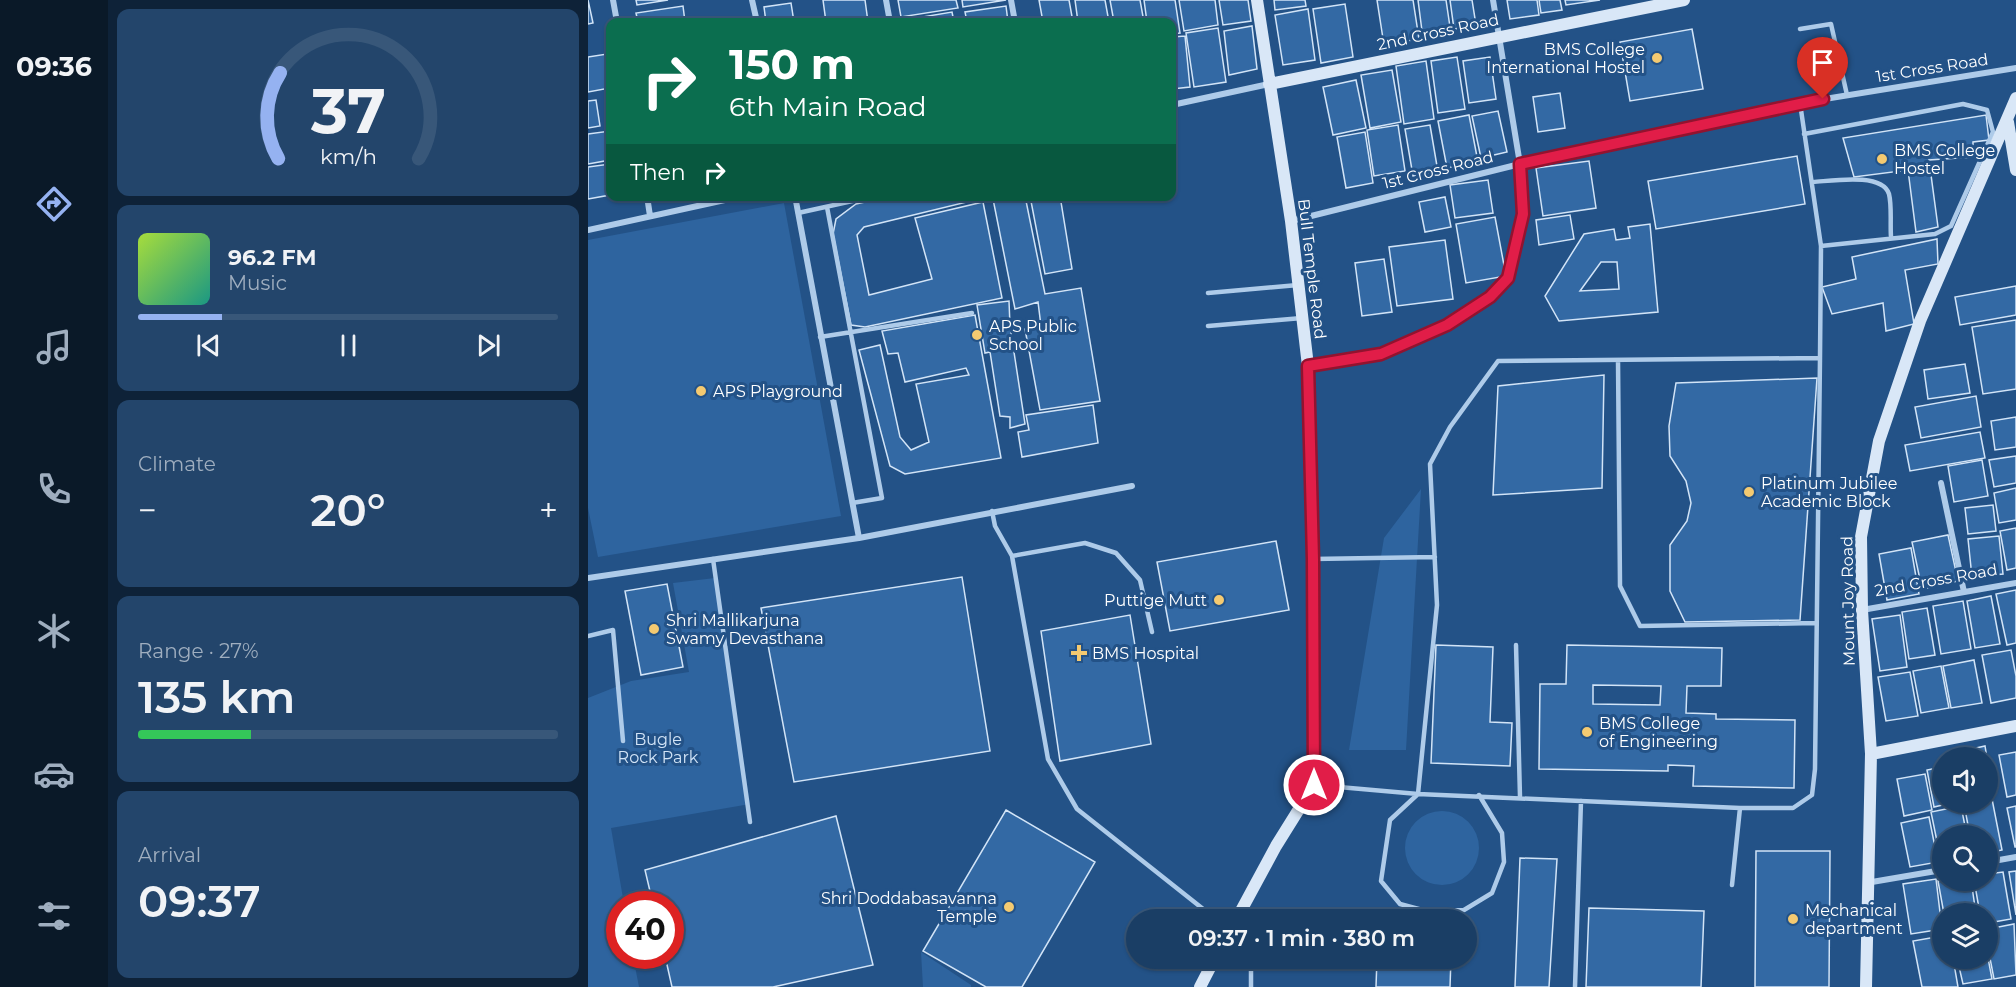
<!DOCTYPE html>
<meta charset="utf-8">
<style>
body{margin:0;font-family:Montserrat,sans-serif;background:#23456b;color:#f1f3f6;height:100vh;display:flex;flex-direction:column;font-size:22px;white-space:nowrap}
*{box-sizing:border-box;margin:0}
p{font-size:20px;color:#9faebf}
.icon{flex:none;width:33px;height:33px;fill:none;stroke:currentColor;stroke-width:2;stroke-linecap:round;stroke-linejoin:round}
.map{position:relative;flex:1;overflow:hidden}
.panel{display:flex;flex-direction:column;gap:9px;padding:9px;background:#0e2238;width:480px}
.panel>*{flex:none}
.banner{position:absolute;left:18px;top:18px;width:570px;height:183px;border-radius:12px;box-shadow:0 2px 4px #0004,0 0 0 2px #385779;background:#0b6e4f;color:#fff;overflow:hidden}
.fabs{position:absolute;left:1344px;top:747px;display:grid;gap:12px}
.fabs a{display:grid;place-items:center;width:66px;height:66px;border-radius:50%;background:#1a3e65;box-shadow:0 2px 4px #0004,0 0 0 2px #385779;font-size:30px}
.speed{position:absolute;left:18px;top:891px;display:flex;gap:12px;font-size:30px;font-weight:700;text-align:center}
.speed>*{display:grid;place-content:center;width:78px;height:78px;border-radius:50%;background:#1a3e65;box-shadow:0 2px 4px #0004,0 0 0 2px #385779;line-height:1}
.speed .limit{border:9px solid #d22;background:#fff;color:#111}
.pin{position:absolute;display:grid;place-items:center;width:51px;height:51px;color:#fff;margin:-62px -26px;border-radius:50% 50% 50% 0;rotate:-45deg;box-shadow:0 0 6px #0007}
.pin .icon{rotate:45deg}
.me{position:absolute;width:66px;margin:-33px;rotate:0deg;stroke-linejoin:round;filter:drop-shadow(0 0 4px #0008)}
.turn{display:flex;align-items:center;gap:21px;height:126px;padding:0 24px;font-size:27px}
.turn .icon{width:78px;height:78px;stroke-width:2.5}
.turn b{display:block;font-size:42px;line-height:51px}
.then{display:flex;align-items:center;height:57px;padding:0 24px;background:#0003;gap:12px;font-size:22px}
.big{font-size:45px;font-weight:600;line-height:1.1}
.panel .card{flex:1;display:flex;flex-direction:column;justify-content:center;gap:9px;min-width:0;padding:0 21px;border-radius:12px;background:#23456b}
.panel .dial{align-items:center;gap:0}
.dial svg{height:156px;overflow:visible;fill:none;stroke:#385779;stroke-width:7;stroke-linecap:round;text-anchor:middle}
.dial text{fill:#f1f3f6;stroke:none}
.song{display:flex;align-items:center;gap:18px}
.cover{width:72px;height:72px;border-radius:9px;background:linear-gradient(135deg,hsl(80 70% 55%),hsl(170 70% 35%))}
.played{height:6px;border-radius:3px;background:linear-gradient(90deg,#95b2f1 20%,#385779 20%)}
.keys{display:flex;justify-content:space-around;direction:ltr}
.heat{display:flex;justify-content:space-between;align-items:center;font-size:33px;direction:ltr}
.charge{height:9px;border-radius:4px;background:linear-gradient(90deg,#34c759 27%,#385779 0)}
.trip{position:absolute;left:538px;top:909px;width:351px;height:60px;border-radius:30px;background:#1a3e65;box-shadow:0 2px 4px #0004,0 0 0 2px #385779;font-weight:600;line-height:60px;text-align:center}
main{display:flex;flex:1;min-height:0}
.dock{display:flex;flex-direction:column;width:108px;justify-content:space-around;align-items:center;background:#0a1928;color:#9faebf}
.dock .icon{width:42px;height:42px}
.dock .selected{color:#95b2f1}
.dock b{font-size:27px;color:#f1f3f6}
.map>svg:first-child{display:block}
.green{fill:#2e649f}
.building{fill:#3369a4;stroke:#d2e4f7;stroke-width:1.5;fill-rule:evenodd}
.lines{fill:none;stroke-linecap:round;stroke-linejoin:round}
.lane{stroke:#aecbe9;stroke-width:4.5}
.street{stroke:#aecbe9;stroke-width:6}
.secondary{stroke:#d9e7f7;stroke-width:12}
.route-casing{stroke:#92132f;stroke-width:15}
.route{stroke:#e11d48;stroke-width:10}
.poi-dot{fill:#f4ca71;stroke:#235287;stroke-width:2}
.labels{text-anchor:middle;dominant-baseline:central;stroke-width:6;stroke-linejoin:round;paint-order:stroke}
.street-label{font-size:16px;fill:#fff;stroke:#235287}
.poi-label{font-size:16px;fill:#fff;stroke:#235287;text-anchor:start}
.park-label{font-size:16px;fill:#d2e4f7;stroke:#235287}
</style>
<main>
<nav class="dock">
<b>09:36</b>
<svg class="icon selected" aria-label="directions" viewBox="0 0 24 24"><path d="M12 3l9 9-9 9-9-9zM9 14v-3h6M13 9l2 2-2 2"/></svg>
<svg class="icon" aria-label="music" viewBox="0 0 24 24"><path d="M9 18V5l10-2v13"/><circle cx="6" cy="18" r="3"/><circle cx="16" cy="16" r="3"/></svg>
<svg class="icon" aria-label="phone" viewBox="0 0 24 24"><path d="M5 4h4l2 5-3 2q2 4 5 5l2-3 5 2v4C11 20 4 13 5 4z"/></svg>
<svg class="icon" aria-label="climate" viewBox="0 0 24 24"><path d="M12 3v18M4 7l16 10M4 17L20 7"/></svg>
<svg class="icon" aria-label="car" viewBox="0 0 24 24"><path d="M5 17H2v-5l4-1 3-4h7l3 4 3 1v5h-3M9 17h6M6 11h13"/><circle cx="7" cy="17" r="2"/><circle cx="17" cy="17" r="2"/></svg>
<svg class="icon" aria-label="filters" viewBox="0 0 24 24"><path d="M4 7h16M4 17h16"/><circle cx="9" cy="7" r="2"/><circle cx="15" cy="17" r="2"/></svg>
</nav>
<section class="panel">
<div class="card dial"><svg viewBox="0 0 100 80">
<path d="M14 69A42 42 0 1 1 86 69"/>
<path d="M14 69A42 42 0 0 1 15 25" stroke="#95b2f1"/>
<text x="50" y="56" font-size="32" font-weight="700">37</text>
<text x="50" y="72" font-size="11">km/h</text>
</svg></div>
<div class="card">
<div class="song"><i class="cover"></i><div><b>96.2 FM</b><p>Music</p></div></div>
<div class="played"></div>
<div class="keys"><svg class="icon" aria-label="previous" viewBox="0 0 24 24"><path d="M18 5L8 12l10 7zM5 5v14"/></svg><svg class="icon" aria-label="pause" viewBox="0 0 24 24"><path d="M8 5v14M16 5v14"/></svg><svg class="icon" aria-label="next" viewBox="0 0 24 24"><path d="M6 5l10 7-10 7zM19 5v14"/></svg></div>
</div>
<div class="card"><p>Climate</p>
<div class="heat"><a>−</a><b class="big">20°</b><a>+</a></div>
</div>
<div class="card"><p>Range · 27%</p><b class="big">135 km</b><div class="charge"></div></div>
<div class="card"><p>Arrival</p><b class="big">09:37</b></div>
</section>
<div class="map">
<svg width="1428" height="987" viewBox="0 0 1428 987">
<rect width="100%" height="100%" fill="#235287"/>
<!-- green -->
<path class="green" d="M196,203L253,516L10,557L0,508V240Z
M833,489L818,750H761L796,538Z
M127,578L162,804L23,828L36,904H32V956H45L51,987H0V698L43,681L101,672L85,583Z
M817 848a37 37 0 1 1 74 0a37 37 0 1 1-74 0Z
M333,952L383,985V987H335Z"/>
<!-- building -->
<path class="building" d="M0,0L5,23L0,24Z
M48,0H80L49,5Z
M235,0H277L280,22H238Z
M310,0H368L370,8L313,17Z
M374,0H418L375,7Z
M451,0H481L485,22H455Z
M487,0H517L521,22H490Z
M522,0H552L556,22H526Z
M556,0H587L592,33L584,34V22H559Z
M591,0H627L630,25L596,31Z
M631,0H660L663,21L635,25Z
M686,0H717L718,6L687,10Z
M789,0H825L831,39L796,45Z
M830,0H858L862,27L834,31Z
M862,0H884L888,25L866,29Z
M919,0H949L951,15L922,19Z
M951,0H972L974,10L953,13Z
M977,0H1012L978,5Z
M203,3L206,22H178L176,7Z
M757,4L765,57L733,63L725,9Z
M95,6L97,22H50L48,13Z
M418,6L420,22H379L377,12Z
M720,9L727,60L695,65L687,15Z
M364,12L366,22H323L322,19Z
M664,26L669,69L641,75L636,31Z
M630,28L638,82L606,87L598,33Z
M1104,29L1115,89L1042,101L1032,42Z
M597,36L602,87L584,89V37Z
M19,54L22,88L0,92V57Z
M869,57L877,109L850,113L843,61Z
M902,57L908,99L881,103L875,61Z
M838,61L846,119L816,124L808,66Z
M804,70L813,122L782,128L773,75Z
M768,80L778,128L745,135L735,87Z
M972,93L977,128L950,132L945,97Z
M8,100L12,126L0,128V101Z
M910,111L919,152L893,158L884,116Z
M881,115L890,162L859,168L850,121Z
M1398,115L1401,140L1385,142V157L1341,160L1350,227L1328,232L1320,170L1266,177L1255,138Z
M810,125L817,171L786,176L779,130Z
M842,125L850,172L825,176L817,129Z
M22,131V160L0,164V134Z
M777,132L785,183L758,188L749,137Z
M1209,156L1217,204L1068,229L1060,181Z
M1001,161L1008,208L955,216L948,168Z
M22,164V195L0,199V167Z
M900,180L905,213L867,218L862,185Z
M304,196H382L383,201L276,227L269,235L281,295L344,279L327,218L395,202L414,298L277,327L263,325L245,234L248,219L268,204Z
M421,196H437L457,294L493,288L512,401L452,410L437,329L453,326L450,302L427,309L405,199Z
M442,196H472L484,269L457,274Z
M857,197L863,227L837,232L831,202Z
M982,215L986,239L951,245L948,220Z
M907,217L918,276L878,283L868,224Z
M1062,224L1070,312L971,321L957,296L996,234L1026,229L1028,240L1042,238L1040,227Z
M1349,239L1350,264L1317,270L1326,324L1298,331L1295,303L1244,314L1234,287L1268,279L1264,257Z
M857,240L865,299L809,306L801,247Z
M796,259L804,312L774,316L767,263Z
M1013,262H1029L1031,289L992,291Z
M1428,286V315L1372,325L1367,297Z
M421,301L422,326L437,424L422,428V417L412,416L402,352L397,353L389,305Z
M387,315L413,458L317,474L302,466L271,350L292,345L312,437L323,450L341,442L328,384L381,375L378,368L317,382L310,353L300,354L294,331Z
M1428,320V389L1395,394L1384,327Z
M1377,364L1382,393L1340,399L1336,370Z
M1016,375L1014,488L905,495L910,386Z
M1229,378L1212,620L1097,622L1082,591V545L1099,521L1103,503L1098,481L1082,456L1081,426L1088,383Z
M1388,396L1393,427L1333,438L1327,407Z
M505,405L510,443L434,457L430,432L441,430L438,415Z
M1428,417V447L1407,450L1403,421Z
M1392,432L1397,458L1322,471L1317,445Z
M1428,456V483L1406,487L1401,460Z
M1394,460L1400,496L1366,502L1360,466Z
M1428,488V520L1411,523L1406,493Z
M1405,505L1408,531L1380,534L1377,508Z
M1428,528V568L1419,570L1412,531Z
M1360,535L1370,581L1334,589L1324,542Z
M1411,536L1415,574L1384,577L1380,539Z
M688,541L701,610L582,631L569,562Z
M1323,548L1331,594L1299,600L1291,554Z
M374,577L402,751L206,782L173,608Z
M79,584L95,667L53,675L37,591Z
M1428,590V643L1419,645L1408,594Z
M1403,596L1412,644L1387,648L1379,601Z
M1375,601L1383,649L1353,654L1345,606Z
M1339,608L1347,655L1321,659L1314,612Z
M542,615L563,744L472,761L453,631Z
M1312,615L1319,667L1292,671L1284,619Z
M848,645L905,647L902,722L924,723L922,766L843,763Z
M979,645L1134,648L1133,686H1099L1098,713L1128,714V719L1207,720L1206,788L1105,786L1106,766L1080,765V771L951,769L952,684H978ZM1005,685L1073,686L1072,705L1005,704Z
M1423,650L1428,676V698L1403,703L1394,655Z
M1386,660L1394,703L1363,708L1355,666Z
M1353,666L1361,708L1333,713L1325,671Z
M1322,672L1330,716L1298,721L1290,677Z
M1397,746L1399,758H1367L1366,753Z
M1428,752V795L1419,797L1411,755Z
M1400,760L1406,793L1400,794Z
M1354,767V802H1367L1346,807L1339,770Z
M1337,774L1344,810L1316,816L1309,779Z
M1404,799L1414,850L1400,853V836H1382L1376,804L1400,802V800Z
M1373,806L1379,836H1354L1353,861L1343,812Z
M1428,806V847H1427L1419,808Z
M418,810L507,862L434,987H398L335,951Z
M248,816L285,965L185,987H84L77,956H82V904H65L57,870Z
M1341,817L1350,862L1322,867L1313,823Z
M1168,851H1242L1241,987H1167Z
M932,858L969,859L961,987H927Z
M1428,871V915L1421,872Z
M1415,872L1423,919L1400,923V914H1392L1386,880H1400V874Z
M1348,879L1354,929L1323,934L1315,884Z
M1383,880L1388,914H1356L1350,881Z
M1001,908L1116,911L1113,987H998Z
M1426,924L1428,975L1406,979L1400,948V929Z
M1354,936V958H1365L1370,987H1334L1325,941Z
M789,958H863L862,987H788Z
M1369,958H1400L1404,979L1375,984Z"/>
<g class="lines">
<!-- lane -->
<path class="lane" d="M1212,29L1243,24L1259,95
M1212,103L1233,246L1232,358
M1216,134L1375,104L1399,110L1405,132L1363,226L1347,234L1233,246
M1225,182C1243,181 1294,172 1301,194C1304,206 1302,224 1303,237
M239,207L294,498L264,503
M210,213L287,196
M620,293L710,285
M620,326L714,318
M232,337L384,313
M1030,360L1032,586L1052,626L1227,623
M404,511L407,526L424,556L460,759L489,809L629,920
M424,556L497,543L528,553L552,580L564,632
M125,559L162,822
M725,559L847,557
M0,636L25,630L35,741
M928,645L932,797
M728,785L830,794L1152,808H1205L1224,795L1227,769L1232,358L910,361L862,427L842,464L849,605L830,794L802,820L793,881L812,904L838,911L876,910L904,893L916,862L914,833L891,795
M1144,885L1152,808
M663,987V962
M987,987L993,801"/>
<!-- street -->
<path class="street" d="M25,0L29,22
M164,0L169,22
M298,0L302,22
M423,0L427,22
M584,105L681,84
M59,196L62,216
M207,196L271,538
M703,221L932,164L1212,103L1428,68
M0,230L155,196
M720,366L793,354L859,325L902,297L920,278L935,214L932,164L905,0
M1353,483L1376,592
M0,578L271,538L544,486
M1274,610L1428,583
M1400,862L1428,857
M1278,883L1354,870"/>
<!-- secondary -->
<path class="secondary" d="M681,84L1096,0
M1420,122L1428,170
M1283,754L1428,726
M648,920L688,846L726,785L725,559L720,366L703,221L669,0
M612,987L627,958
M1278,987L1283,754L1274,610L1273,537L1291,441L1332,321L1428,98"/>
</g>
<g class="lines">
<defs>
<path id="route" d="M726,785L725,559L720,366L793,354L859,325L902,297L920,278L935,214L932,164L1235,99"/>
</defs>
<!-- route casing -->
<use href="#route" class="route-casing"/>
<!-- route -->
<use href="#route" class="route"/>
</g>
<!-- markers -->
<g class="poi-dot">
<circle cx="1069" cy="58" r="6"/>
<circle cx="1294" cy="159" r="6"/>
<circle cx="389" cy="335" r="6"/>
<circle cx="113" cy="391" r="6"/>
<circle cx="1161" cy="492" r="6"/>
<circle cx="631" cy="600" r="6"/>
<circle cx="66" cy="629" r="6"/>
<path d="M488 644h6v6h6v6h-6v6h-6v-6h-6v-6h6z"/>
<circle cx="999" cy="732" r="6"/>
<circle cx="421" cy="907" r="6"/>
<circle cx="1205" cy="919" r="6"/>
</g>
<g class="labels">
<!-- street labels -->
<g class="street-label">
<text transform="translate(850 32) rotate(-12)">2nd Cross Road</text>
<text transform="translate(1344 68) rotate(-9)">1st Cross Road</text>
<text transform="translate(850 170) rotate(-14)">1st Cross Road</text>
<text transform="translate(724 269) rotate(83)">Bull Temple Road</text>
<text transform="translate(1348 580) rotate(-10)">2nd Cross Road</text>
<text transform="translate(1260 601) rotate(-91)">Mount Joy Road</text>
</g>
<!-- poi labels -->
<g class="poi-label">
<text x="1057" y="49" text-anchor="end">BMS College<tspan x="1057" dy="18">International Hostel</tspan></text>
<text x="1306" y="150">BMS College<tspan x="1306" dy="18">Hostel</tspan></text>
<text x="401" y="326">APS Public<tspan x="401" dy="18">School</tspan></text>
<text x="125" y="391">APS Playground</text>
<text x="1173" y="483">Platinum Jubilee<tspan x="1173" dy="18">Academic Block</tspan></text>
<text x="619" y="600" text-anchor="end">Puttige Mutt</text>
<text x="78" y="620">Shri Mallikarjuna<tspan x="78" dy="18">Swamy Devasthana</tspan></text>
<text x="504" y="653">BMS Hospital</text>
<text x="1011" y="723">BMS College<tspan x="1011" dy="18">of Engineering</tspan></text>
<text x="409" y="898" text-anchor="end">Shri Doddabasavanna<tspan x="409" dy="18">Temple</tspan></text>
<text x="1217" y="910">Mechanical<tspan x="1217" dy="18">department</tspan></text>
</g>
<!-- park labels -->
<g class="park-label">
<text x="70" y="739">Bugle<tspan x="70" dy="18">Rock Park</tspan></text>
</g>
</g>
</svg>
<div class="fabs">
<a><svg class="icon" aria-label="sound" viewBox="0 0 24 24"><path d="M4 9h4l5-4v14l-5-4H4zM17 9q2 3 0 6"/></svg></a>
<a><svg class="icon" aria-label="search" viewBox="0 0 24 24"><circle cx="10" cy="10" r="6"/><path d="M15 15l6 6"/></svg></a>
<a><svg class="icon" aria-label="layers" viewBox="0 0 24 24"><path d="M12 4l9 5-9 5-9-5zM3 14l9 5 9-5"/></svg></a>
</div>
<div class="speed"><div class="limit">40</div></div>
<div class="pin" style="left:1235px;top:99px;background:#d93025"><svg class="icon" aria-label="arrive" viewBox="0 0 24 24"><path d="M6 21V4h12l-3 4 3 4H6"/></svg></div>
<svg class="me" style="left:726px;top:785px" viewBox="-20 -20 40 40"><circle r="17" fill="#e11d48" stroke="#fff" stroke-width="3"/><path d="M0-11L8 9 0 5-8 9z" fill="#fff"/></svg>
<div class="trip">09:37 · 1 min · 380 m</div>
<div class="banner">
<div class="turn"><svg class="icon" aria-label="right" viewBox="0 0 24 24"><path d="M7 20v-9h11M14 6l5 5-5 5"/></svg><div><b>150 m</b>6th Main Road</div></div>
<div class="then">Then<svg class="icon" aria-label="right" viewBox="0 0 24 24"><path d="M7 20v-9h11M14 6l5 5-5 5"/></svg></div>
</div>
</div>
</main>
